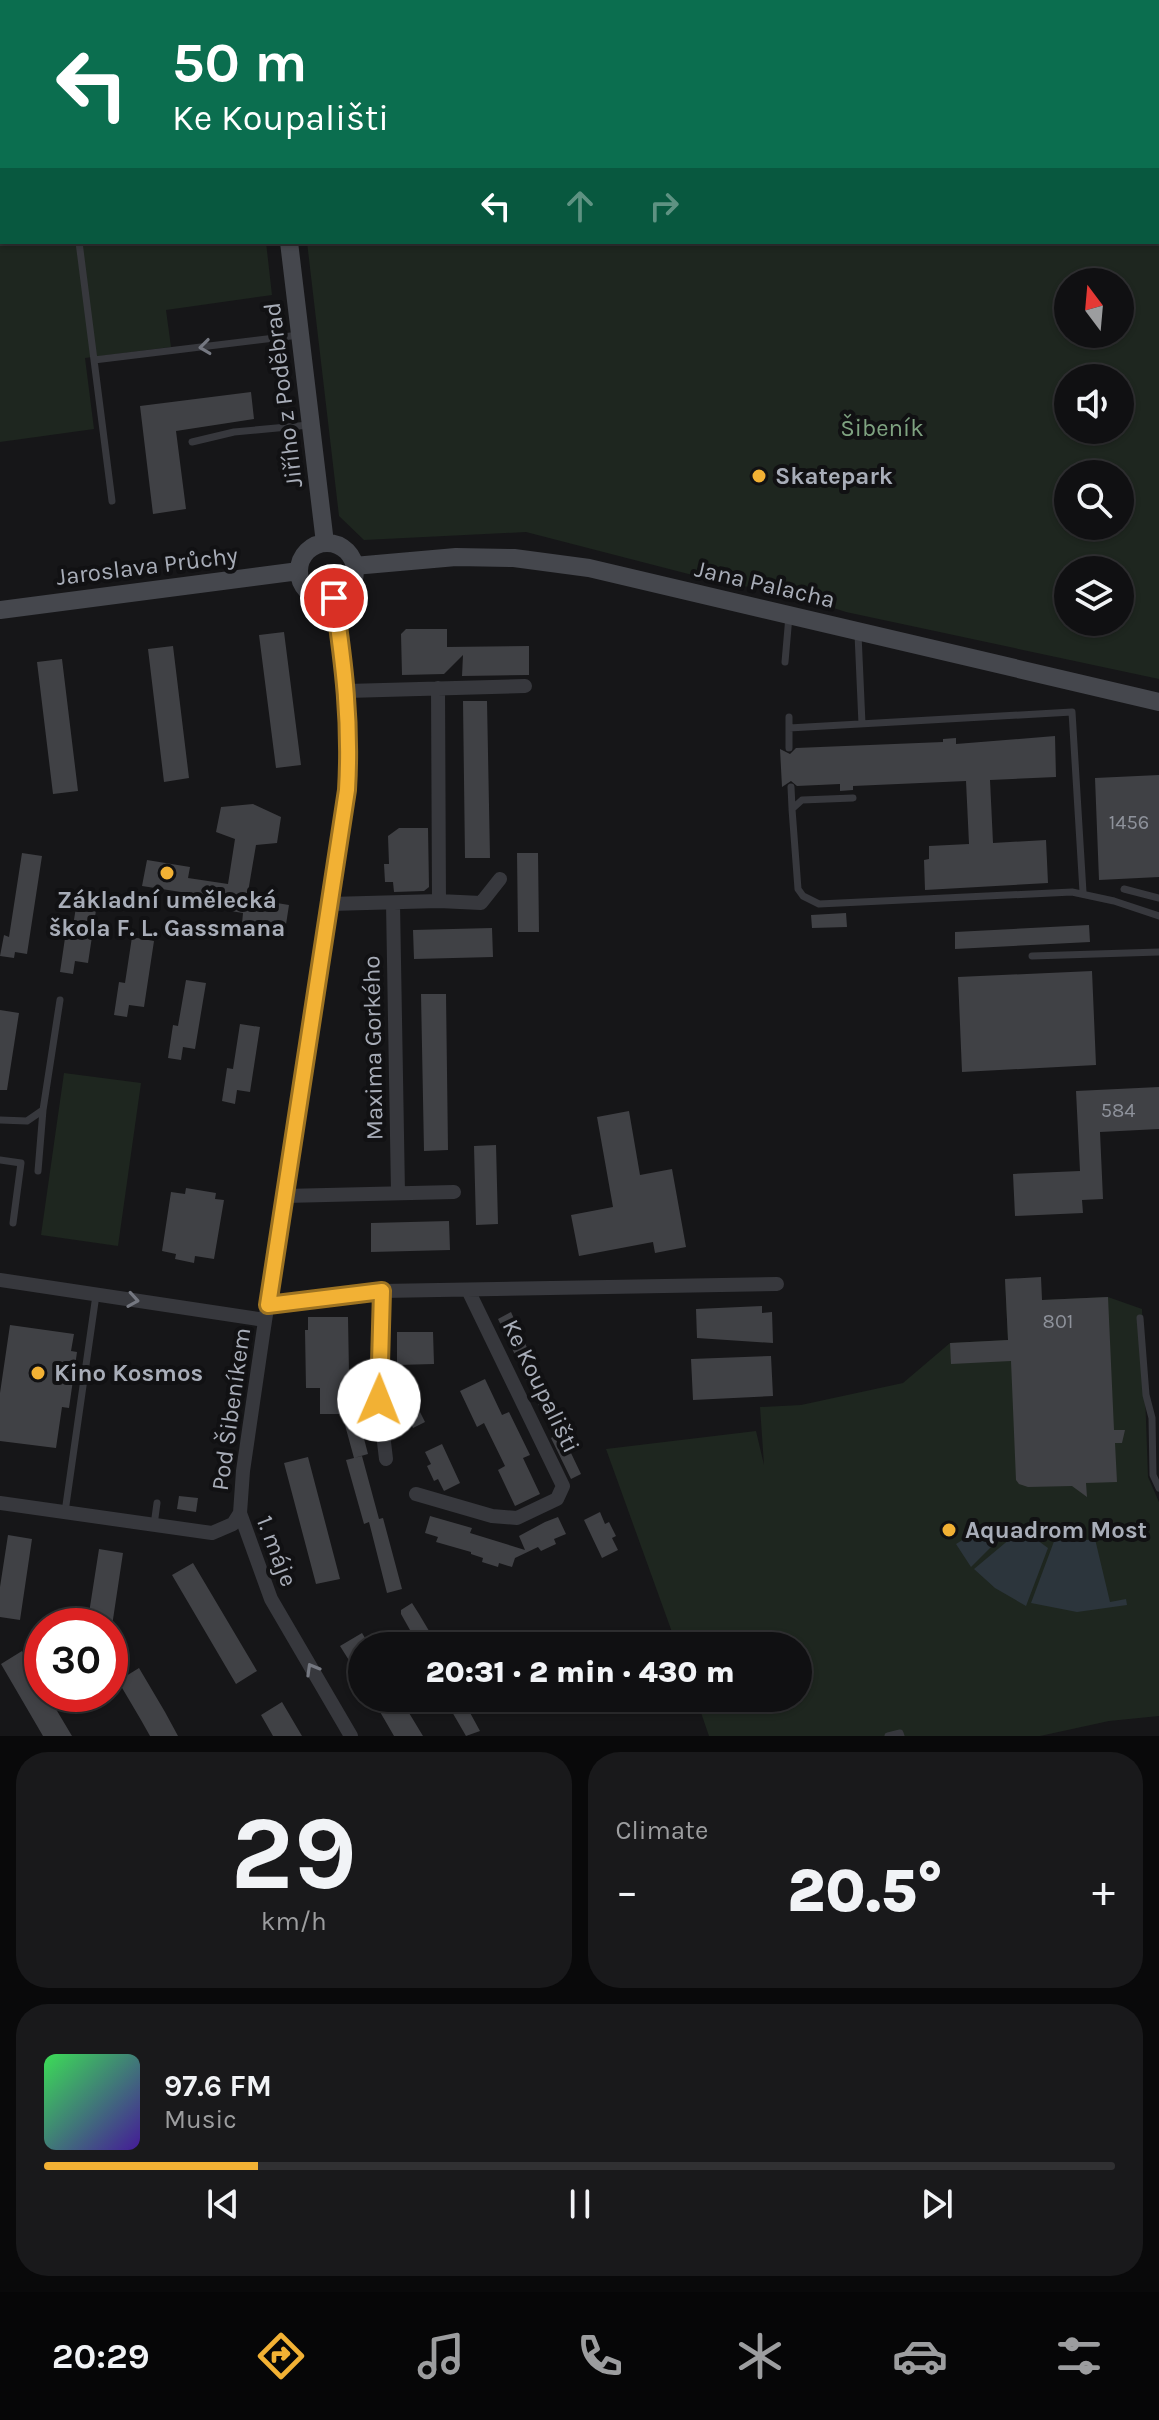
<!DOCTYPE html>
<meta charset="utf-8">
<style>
body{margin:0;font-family:Karla,sans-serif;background:#19191b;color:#f1f3f6;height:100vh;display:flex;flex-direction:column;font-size:30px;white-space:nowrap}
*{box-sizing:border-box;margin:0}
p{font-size:26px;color:#9c9d9f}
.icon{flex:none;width:44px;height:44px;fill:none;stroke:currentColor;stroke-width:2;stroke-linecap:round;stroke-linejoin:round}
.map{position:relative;height:1736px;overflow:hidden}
.sheet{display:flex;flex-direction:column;gap:16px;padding:16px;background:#09090a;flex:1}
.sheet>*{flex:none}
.hud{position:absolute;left:0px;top:0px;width:1160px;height:244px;box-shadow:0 2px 6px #0004,0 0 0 2px #303032;background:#0b6e4f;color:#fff;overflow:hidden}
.needle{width:52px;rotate:344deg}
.buttons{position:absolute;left:1054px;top:268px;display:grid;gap:16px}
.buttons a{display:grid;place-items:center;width:80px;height:80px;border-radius:50%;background:#101012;box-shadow:0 2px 6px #0004,0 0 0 2px #303032;font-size:40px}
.speed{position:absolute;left:24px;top:1608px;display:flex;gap:16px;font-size:40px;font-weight:700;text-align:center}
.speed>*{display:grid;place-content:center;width:104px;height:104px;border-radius:50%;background:#101012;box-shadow:0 2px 6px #0004,0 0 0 2px #303032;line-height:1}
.speed .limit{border:12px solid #d22;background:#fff;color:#111}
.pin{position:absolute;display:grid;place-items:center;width:68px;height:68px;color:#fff;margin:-34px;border:4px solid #fff;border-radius:50%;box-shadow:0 2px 8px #0007}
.me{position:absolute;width:88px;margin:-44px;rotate:1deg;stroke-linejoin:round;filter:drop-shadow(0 0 6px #0008)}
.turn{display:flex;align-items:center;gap:28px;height:168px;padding:0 40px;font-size:36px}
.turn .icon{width:104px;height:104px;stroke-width:2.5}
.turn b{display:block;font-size:56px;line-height:68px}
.lanes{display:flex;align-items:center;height:76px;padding:0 40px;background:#0003;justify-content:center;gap:40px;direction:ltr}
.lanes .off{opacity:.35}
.big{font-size:60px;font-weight:800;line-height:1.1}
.sheet .widget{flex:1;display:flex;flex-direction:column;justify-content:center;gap:12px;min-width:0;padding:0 28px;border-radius:32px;background:#19191b}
.sheet .dial{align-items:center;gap:0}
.dial b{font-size:104px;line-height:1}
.song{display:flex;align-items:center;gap:24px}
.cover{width:96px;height:96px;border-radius:12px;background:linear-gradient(135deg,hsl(130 70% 55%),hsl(260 70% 35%))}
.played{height:8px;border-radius:4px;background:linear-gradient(90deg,#f2b134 20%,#303032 20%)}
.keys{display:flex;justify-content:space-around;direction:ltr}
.heat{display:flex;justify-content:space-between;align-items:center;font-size:44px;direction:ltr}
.sheet .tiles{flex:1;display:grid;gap:16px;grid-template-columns:1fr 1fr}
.widget:last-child{grid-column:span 2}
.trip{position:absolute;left:348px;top:1632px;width:464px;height:80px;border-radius:40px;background:#101012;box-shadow:0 2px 6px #0004,0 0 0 2px #303032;font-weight:800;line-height:80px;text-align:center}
.menu{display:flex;height:128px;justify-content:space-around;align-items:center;background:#060607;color:#9c9d9f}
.menu .icon{width:56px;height:56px}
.menu .active{color:#f2b134}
.menu b{font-size:36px;color:#f1f3f6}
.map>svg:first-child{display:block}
.green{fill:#1e261f;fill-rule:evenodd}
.water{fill:#2c353c}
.building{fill:#404145}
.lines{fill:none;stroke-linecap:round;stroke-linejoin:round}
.lane{stroke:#37383d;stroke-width:7}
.street{stroke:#37383d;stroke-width:14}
.secondary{stroke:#45474d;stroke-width:18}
.oneway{stroke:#757881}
.route-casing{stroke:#9d7322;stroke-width:20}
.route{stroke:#f2b134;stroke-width:14}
.poi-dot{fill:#f2b134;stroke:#111113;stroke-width:3}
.labels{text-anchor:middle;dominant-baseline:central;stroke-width:8;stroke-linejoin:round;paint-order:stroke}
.number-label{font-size:20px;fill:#8e929b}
.street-label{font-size:24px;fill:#a8adb8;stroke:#111113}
.park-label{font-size:24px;fill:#7fa381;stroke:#111113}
.poi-label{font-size:24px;font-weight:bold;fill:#a8adb8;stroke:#111113;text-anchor:start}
</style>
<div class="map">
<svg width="1159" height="1736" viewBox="0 0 1159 1736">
<rect width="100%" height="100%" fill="#161618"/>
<!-- green -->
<path class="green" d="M279,0H1159V679L846,612L772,588L735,586L526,532L364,540L339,516L307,242H1158V2ZM1120,282V334H1068V282ZM1120,378V430H1068V378ZM1120,474V526H1068V474ZM1120,570V622H1068V570Z
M0,143H2V242H266L272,295L166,310L171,347L85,358L94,429L0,442Z
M64,1073L141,1083L118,1246L41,1235Z
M1005,1279L1042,1300L1108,1297L1142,1309L1148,1477L1159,1502V1716L1109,1721L1040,1736H709L696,1698H798V1646H677L606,1449L756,1431L764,1465L760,1407L801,1405L903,1383L950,1343L1008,1340Z"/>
<!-- water -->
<path class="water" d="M980,1529L992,1546L971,1567L956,1544Z
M1022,1529L1048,1548L1026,1606L995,1588L974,1569Z
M1056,1536L1076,1541L1095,1539L1110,1602L1126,1599L1127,1605L1077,1612L1031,1603Z"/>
<!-- building -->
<path class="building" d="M251,392L254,419L176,431L186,509L153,514L140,406Z
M406,629H447V647L529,646V675L462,676L463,655L444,674L402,675L401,634Z
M284,632L301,765L276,768L259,635Z
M173,646L189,778L164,782L148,649Z
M62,659L78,791L53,794L37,662Z
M463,701H487L490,858H465Z
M1055,736L1056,777L990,780L993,843L1046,840L1048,883L925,890L924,860L929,859V846L969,844L966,781L853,786V790L840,791V784L797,786L791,781L782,787L780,749L790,754L796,748L943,742V739L956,738V744Z
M1159,775V877L1099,880L1095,778Z
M253,804L281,817L277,843L256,845L247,898L289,905L285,931L242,924L243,913L192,905L194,894L142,886L147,860L190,867L188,878L228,884L235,839L216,832L221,807Z
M399,828H428L429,887L424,891L394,892L393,882H385L384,864H389L388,836Z
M22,853L42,856L27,954L15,952L14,958L0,956L4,935L9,937Z
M517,853H538L539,932H518Z
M78,894L98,897L88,963L75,961L73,974L60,972L65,938L71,939Z
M846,913L847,927L812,928L811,915Z
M1089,925L1090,942L955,949V932Z
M492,928L493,957L414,959L413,930Z
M132,937L154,941L144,1007L129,1005L127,1017L114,1015L119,982L125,983Z
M1092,971L1096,1065L962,1072L958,977Z
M186,980L206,983L195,1049L183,1047L181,1060L168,1058L173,1025L178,1026Z
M421,994H446L448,1150L424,1151Z
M0,1010L19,1013L7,1090H0Z
M240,1024L260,1027L250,1092L237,1090L235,1104L222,1101L227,1068L233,1069Z
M1159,1087V1129L1100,1132L1103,1199L1082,1200L1083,1213L1015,1216L1013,1174L1080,1171L1076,1091Z
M629,1111L640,1175L672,1169L686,1247L655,1253L653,1242L579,1256L571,1215L613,1207L597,1117Z
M496,1145L498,1224L476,1225L474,1146Z
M186,1188L216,1193L215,1199L224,1200L214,1259L195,1256L194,1263L175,1259L176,1254L162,1251L171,1192L185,1194Z
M449,1221L450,1250L371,1252V1223Z
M1041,1277L1042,1300L1108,1297L1114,1430H1125L1122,1443H1115L1117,1482L1086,1483L1087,1497L1072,1486L1028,1487L1019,1484L1016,1480L1011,1361L951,1364L950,1343L1008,1340L1005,1279Z
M762,1306V1313L772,1312L773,1343L697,1338L696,1309Z
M511,1312L554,1408L543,1414L498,1319Z
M308,1317H348L349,1374H360V1400H363L361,1427L368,1454L354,1458L342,1414H320V1388H306L305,1330H308Z
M10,1325L74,1334L71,1351L77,1352L69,1408L62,1407L56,1448L0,1441V1393Z
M397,1332H433L434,1364L397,1365Z
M771,1356L773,1396L693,1400L691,1359Z
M485,1379L502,1415L509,1412L530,1455L523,1458L540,1494L515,1506L498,1470L505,1466L484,1423L477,1427L460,1391Z
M417,1406L425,1422L413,1428L405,1411Z
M561,1432L581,1474L571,1479L551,1438Z
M442,1444L460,1483L444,1491L438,1479L434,1481L427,1466L431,1464L425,1452Z
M362,1456L379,1519L383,1518L402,1589L387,1593L369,1522L364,1524L346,1460Z
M308,1457L340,1579L316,1584L284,1463Z
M179,1496L198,1498L196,1512L177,1509Z
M600,1512L605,1524L609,1522L616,1536L612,1538L618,1550L602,1558L584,1520Z
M430,1516L472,1528L470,1533L525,1550L519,1536L545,1522L558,1517L566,1534L554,1539L556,1544L541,1551L538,1547L515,1558L512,1567L499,1563L498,1567L482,1562L483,1558L471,1554V1552L436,1542L438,1537L425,1533Z
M8,1535L32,1539L20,1620L0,1617V1587Z
M99,1549L123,1553L112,1626H87Z
M193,1563L257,1671L236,1684L172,1575Z
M412,1603L419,1614L438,1646H419L401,1614V1610Z
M362,1633L370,1646H362V1681L340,1646Z
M22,1651L42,1685V1694H47L72,1736H43L1,1664Z
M139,1668L165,1712L178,1736H150L141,1720L118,1681Z
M372,1698H400L423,1736H394Z
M444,1698H462L480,1731L466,1736Z
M282,1702L302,1736H273L261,1715Z"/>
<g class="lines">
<!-- lane -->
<path class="lane" d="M21,0L22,2
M0,67L2,66
M79,242L94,360L299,335
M94,360L112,501
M192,442L234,432L309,425
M858,634L862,724
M785,662L789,616
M789,717V748
M789,728L1072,712L1083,892
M791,787L792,808
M853,798L802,800L792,809L798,889L803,896L819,904L1072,892L1114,901L1159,916
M1124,889L1159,898
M1032,956L1159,952
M0,1120L27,1121L43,1110L60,1000
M0,1160L21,1163L13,1223
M38,1171L43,1110
M1140,1318L1146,1395L1152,1418L1153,1475L1159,1488
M65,1512L96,1295
M154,1525L157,1503
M888,1736L900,1733L901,1736"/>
<!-- street -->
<path class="street" d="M0,107L2,105
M334,598C344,666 351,721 347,790L263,1334L243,1471L240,1513L271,1599L351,1736
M438,688L439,901
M347,691L525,686
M393,903L398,1193
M330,904L439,901L481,903L500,879
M284,1196L454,1192
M0,1280L265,1320
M382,1291L379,1400L386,1459
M268,1305L382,1291L777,1284
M416,1494L492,1516L517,1518L557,1499L563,1486L468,1290
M0,1503L212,1533L233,1524L240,1513"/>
<!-- secondary -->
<path class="secondary" d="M261,0V2
M289,242L325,543
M299 571a28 28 0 1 1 56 0a28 28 0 1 1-56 0Z
M354,566L456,557L514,558L589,568L1159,702
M0,610L299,571"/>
</g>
<!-- one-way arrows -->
<defs><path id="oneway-chevron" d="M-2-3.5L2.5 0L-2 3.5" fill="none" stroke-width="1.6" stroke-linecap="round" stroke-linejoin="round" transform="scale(2)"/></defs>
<g class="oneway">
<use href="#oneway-chevron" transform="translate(205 347) rotate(173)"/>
<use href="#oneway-chevron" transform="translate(133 1300) rotate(9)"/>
<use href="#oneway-chevron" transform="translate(312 1669) rotate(-120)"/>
</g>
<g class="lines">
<defs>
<path id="route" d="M334,598C344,665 351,722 347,790L268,1305L382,1291L379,1400"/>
</defs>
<!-- route casing -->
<use href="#route" class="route-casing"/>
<!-- route -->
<use href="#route" class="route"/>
</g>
<!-- markers -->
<g class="poi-dot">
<circle cx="759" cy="476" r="8"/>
<circle cx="167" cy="873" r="8"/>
<circle cx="38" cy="1373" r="8"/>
<circle cx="949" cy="1530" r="8"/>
</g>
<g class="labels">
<!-- number labels -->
<g class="number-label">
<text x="1129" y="822">1456</text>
<text x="1118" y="1110">584</text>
<text x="1058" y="1321">801</text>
</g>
<!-- street labels -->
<g class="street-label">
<text transform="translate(283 395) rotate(-97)">Jiřího z Poděbrad</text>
<text transform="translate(147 566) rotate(-7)">Jaroslava Průchy</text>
<text transform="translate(765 584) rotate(13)">Jana Palacha</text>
<text transform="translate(373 1048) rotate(-91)">Maxima Gorkého</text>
<text transform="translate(541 1386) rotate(64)">Ke Koupališti</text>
<text transform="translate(231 1409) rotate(-82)">Pod Šibeníkem</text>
<text transform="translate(277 1551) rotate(69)">1. máje</text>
</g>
<!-- park labels -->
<g class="park-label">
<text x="882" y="428">Šibeník</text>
</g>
<!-- poi labels -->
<g class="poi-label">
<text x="775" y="476">Skatepark</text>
<text x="167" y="900" text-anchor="middle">Základní umělecká<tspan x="167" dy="28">škola F. L. Gassmana</tspan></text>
<text x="54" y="1373">Kino Kosmos</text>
<text x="965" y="1530">Aquadrom Most</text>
</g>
</g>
</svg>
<div class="buttons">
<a><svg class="needle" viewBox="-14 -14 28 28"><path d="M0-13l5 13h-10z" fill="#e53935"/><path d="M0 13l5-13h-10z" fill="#9c9d9f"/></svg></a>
<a><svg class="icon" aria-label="sound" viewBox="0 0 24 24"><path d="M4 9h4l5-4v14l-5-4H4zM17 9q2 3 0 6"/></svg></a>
<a><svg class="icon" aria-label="search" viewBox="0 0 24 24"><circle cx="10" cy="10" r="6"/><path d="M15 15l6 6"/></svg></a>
<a><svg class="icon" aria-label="layers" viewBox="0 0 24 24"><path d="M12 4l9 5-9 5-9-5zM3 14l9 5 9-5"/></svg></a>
</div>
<div class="speed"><div class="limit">30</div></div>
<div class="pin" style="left:334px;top:598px;background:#d93025"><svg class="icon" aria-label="arrive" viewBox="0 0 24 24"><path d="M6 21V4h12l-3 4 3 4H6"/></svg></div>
<svg class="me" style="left:379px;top:1400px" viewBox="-20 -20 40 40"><circle r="19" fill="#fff"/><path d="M0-13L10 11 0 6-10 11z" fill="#f2b134"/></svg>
<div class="trip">20:31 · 2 min · 430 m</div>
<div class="hud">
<div class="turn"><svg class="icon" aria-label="left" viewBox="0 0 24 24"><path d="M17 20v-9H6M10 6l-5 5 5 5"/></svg><div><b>50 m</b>Ke Koupališti</div></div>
<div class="lanes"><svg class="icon" aria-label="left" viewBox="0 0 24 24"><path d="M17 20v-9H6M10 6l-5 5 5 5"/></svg><svg class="icon off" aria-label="ahead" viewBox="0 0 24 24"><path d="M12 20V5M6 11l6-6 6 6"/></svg><svg class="icon off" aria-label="right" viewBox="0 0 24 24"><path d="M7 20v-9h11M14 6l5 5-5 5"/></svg></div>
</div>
</div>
<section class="sheet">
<div class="tiles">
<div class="widget dial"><b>29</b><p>km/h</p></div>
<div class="widget"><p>Climate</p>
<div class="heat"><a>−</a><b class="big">20.5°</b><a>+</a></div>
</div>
<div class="widget">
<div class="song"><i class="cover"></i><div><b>97.6 FM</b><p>Music</p></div></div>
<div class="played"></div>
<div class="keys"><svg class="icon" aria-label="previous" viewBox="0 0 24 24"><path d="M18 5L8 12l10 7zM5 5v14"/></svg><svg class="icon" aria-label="pause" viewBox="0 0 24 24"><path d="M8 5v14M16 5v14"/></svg><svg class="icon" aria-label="next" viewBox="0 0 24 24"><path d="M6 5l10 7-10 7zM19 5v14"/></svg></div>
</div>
</div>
</section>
<nav class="menu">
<b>20:29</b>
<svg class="icon active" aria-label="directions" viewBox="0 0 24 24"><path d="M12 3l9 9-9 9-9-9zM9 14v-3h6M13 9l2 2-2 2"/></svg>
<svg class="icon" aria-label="music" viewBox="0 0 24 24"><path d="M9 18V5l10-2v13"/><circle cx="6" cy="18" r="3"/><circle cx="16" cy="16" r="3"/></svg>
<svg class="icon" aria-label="phone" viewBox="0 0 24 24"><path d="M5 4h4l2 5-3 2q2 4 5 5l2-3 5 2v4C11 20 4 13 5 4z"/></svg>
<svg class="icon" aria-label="climate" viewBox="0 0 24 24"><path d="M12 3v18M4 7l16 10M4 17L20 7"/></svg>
<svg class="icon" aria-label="car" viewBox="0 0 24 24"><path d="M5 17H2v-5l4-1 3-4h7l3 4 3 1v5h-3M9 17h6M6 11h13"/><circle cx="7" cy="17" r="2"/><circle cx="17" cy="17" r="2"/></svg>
<svg class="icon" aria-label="filters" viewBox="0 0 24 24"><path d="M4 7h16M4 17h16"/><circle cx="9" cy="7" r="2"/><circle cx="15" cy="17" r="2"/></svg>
</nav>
